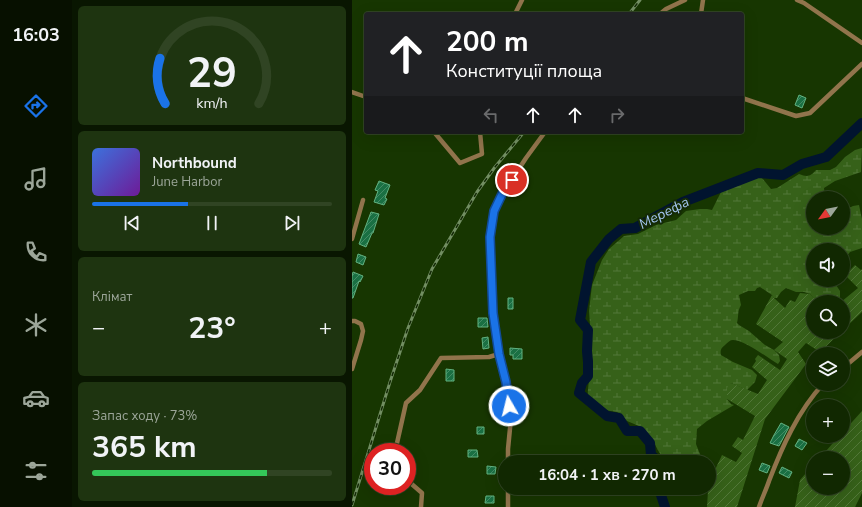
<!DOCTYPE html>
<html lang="uk">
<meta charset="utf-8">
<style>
body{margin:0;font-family:"Nunito Sans",sans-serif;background:#1e3410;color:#f1f3f6;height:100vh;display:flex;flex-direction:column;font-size:15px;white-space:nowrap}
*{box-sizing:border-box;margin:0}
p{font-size:13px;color:#9ca699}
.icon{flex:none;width:22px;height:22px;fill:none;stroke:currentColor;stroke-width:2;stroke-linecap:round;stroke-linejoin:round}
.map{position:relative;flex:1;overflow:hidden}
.panel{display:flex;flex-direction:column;gap:6px;padding:6px;background:#091601;width:280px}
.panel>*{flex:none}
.top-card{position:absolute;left:12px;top:12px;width:380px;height:122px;border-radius:4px;box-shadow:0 4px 16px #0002,0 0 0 1px #304423;background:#202124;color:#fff;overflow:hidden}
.needle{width:26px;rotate:237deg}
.controls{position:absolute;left:454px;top:191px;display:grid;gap:8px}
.controls a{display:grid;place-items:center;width:44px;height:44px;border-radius:50%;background:#112801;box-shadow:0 4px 16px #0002,0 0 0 1px #304423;font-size:20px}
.speed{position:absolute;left:12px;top:443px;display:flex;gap:8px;font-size:20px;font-weight:700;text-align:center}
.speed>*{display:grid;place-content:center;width:52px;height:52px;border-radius:50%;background:#112801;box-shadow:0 4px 16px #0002,0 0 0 1px #304423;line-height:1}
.speed .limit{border:6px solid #d22;background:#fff;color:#111}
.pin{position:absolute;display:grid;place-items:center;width:34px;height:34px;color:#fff;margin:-17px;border:2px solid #fff;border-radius:50%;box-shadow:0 1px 4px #0007}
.me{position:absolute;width:44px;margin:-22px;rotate:352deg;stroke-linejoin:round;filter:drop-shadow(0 0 3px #0008)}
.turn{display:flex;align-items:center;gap:14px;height:84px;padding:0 16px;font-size:18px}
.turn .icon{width:52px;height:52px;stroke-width:2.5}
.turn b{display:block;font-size:28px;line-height:34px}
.lanes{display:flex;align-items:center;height:38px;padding:0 16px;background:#0003;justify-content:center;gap:20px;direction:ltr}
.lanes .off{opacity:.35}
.big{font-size:30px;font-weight:700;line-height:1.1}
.panel .tile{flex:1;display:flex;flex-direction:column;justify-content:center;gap:6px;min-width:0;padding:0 14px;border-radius:6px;background:#1e3410}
.panel .dial{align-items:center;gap:0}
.dial svg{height:104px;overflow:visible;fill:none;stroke:#304423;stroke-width:7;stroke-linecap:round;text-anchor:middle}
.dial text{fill:#f1f3f6;stroke:none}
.song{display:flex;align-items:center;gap:12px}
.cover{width:48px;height:48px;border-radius:6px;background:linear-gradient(135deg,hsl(220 70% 55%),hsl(280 70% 35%))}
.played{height:4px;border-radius:2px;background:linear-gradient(90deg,#1a73e8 40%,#304423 40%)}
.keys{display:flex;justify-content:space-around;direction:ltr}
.heat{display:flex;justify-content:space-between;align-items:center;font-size:22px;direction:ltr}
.charge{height:6px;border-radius:3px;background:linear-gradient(90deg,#34c759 73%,#304423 0)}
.trip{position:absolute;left:146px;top:455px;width:218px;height:40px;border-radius:20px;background:#112801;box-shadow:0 4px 16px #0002,0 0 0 1px #304423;font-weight:700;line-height:40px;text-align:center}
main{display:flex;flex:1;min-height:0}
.dock{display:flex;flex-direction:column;width:72px;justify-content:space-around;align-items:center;background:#071000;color:#9ca699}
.dock .icon{width:28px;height:28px}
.dock .on{color:#1a73e8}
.dock b{font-size:18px;color:#f1f3f6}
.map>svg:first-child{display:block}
.wetland{fill:url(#wetland-marsh)}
.garden{fill:url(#garden-furrows)}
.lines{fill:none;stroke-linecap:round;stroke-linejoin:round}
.river{stroke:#01142f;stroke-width:10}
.building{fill:url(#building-hatch);stroke:#62b281}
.minor{stroke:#91744c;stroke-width:4.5}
.rail-casing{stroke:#728e62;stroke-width:3}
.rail{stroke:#142a06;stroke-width:1.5;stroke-dasharray:4.5;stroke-linecap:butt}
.route-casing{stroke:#114b97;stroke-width:10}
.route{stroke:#1a73e8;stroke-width:7}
.labels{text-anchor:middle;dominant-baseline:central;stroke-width:4;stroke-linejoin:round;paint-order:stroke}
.water-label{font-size:14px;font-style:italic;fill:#a3c5f0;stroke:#142a06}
</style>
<main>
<nav class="dock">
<b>16:03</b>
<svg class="icon on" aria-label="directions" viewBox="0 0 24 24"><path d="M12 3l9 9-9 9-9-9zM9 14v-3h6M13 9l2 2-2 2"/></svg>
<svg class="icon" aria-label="music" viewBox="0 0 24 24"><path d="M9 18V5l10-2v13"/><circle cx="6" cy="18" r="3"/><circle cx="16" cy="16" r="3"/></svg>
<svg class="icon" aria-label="phone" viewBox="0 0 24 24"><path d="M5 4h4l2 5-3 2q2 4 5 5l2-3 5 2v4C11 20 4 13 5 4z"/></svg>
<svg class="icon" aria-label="climate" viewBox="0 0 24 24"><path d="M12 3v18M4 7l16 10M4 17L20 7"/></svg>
<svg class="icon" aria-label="car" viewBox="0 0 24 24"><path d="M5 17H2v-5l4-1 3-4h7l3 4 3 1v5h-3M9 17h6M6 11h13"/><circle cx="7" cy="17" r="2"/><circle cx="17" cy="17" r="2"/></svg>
<svg class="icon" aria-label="filters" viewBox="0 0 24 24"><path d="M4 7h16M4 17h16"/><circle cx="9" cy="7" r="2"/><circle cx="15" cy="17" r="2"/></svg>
</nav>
<section class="panel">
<div class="tile dial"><svg viewBox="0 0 100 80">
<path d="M14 69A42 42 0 1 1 86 69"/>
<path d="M14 69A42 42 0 0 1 10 34" stroke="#1a73e8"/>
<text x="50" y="56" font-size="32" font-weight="700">29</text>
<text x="50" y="72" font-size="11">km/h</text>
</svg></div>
<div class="tile">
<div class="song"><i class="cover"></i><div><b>Northbound</b><p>June Harbor</p></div></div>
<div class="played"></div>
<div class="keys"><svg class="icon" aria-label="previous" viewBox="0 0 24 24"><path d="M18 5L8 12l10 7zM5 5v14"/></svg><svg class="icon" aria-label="pause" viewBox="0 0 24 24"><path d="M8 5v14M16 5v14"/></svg><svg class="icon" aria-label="next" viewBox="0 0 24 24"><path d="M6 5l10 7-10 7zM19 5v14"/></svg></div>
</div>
<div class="tile"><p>Клімат</p>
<div class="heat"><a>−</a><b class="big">23°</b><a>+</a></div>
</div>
<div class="tile"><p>Запас ходу · 73%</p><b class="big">365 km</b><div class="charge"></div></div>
</section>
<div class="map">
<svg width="510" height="507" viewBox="0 0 510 507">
<defs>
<pattern id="wetland-marsh" width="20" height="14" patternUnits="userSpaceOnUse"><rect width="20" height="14" fill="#366119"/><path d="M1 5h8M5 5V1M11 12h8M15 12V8" fill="none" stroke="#527739"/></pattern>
<pattern id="garden-furrows" width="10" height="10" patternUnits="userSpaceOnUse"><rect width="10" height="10" fill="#366119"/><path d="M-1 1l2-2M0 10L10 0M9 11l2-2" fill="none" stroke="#527739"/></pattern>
<pattern id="building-hatch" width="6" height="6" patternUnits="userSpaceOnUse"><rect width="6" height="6" fill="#1a7043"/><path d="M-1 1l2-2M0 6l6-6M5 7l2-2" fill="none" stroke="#458b65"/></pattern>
</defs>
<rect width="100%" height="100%" fill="#173601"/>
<!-- wetland -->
<path class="wetland" d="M510,148L509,172L483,181L472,188L473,198H461V228H479L481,230L483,228H491V211L501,206L507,205L510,219V248L498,252L494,257L491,265V250H461V280H483L482,282L488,291V298L482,302H465L458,294L452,292H444L434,288L429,292L425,298H422L420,295L408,287L405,288L403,291H396L387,295L389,305C385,312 387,315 385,323L387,325L397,331L413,345L422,350L427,355L428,361L426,364C416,358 392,340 381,340C378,340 376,342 373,345C369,348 368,350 369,355L381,362L400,370L405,375L403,382L395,390L379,383L375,399L379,404L382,405L355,421L345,429L344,444L351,462H314L307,452L301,441L287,426L275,421L265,412L252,410L236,397C235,390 238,382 236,376L241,364L240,357V338L238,325L237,311L240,285L250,260L257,249L272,236L286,234L304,225L324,220L334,211L348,209H355L360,210L369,192L386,182L399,178L406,173L419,189L425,188L447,174C455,177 458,177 464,170H478L484,167L493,157L503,150Z"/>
<!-- garden -->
<path class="garden" d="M503,265L509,270L510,269V312L491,330V302H489L506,288L493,275Z
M448,293L458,294L465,302H461V332H489L468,352L454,343L446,352L454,364L413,419L385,507H355L356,491L362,472L370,455L384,462L390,453L380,446L386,437L391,440L403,416L375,399V388L379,383L406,394L415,380L400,367L404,361L403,359L406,355L428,370L435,359L422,350L431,342L404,324L420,295L422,298L433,308L438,300L443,302Z
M510,411V493L503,507H443L448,480L461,465V488H491V458H468L487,436H491V432Z"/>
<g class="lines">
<!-- river -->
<path class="river" d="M308,462L299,455L298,443L288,431H275L267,418L255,416L227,393L230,383L236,376V362L235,351L236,330L228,320L239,262L257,239L269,229L283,228L331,202L406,173L431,175L450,164L474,157L510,123
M308,488L309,495L313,507"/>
</g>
<!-- building -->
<path class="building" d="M447,95L454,98L450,108L443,105Z
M27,181L38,185L33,198L35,199L32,205L22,202L26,191L23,190Z
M19,212L27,214L21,233H20L14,247L7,244Z
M6,254L14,257L11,265L4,262Z
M1,272L11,276L8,282L7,281L1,298H0V276Z
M156,298H161V309H156Z
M126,318H135L136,327H126Z
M136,337L137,348L131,349L130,338Z
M158,348L170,349V359H161V355H158Z
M94,369L102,370V381H94Z
M461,413V425L455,421Z
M429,423L437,427L427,446L418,443L422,435Z
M125,427H132V434H125Z
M447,439L455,443L450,450L443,446Z
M116,450H125L126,457H116Z
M410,463L418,466L415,473L407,470Z
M135,466L144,467L143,474H135Z
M430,467L440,472L437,478L427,473Z
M134,496H142V503H133Z"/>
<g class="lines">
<!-- minor -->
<path class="minor" d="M445,0L452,3L510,43
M163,14L170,0
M308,14L314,9L333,0
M349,14L351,0
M0,92L14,97
M390,98L444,116L458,113L510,64
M82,132L108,163L130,154L128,132
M0,239L11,200
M0,321H3L9,324L11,331L9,340L0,369
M491,368L510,352
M43,452L54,403L68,390L89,358L137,357L147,354
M156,462V449L159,418L154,382L147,354L141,313L138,237L142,211L153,190L174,158L193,132
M55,480L70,493L69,507
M156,488V507
M407,507C410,498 414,490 417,481C430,447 446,411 471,384"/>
<defs>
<path id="rail" d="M277,14L288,0
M0,505L38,382L56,328L80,269L125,192L143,167L172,132"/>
</defs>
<!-- rail casing -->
<use href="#rail" class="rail-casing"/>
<!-- rail -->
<use href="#rail" class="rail"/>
</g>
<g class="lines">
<defs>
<path id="route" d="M157,406L154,382L147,354L141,313L138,237L142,211L152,190L160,180"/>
</defs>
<!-- route casing -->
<use href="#route" class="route-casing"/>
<!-- route -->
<use href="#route" class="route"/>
</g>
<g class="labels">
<!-- water labels -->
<g class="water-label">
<text transform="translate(312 213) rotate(-27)">Мерефа</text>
</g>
</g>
</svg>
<div class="controls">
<a><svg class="needle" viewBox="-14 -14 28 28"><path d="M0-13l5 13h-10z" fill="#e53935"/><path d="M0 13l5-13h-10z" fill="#9ca699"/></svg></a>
<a><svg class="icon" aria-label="sound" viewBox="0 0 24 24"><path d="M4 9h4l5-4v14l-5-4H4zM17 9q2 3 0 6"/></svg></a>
<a><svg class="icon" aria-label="search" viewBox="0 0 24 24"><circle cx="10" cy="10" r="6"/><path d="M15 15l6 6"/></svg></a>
<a><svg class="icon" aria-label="layers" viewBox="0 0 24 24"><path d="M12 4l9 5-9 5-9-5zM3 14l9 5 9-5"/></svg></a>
<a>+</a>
<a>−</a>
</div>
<div class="speed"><div class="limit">30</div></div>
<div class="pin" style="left:160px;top:180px;background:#d93025"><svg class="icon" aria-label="arrive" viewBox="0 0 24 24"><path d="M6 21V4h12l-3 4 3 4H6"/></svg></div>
<svg class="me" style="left:157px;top:406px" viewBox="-20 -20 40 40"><circle r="17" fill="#1a73e8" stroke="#fff" stroke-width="3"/><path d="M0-11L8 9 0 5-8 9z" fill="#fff"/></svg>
<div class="trip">16:04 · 1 хв · 270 m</div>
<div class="top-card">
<div class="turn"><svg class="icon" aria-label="ahead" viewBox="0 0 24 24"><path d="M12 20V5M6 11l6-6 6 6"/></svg><div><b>200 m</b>Конституції площа</div></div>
<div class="lanes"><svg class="icon off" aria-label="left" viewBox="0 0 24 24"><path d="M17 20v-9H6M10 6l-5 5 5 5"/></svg><svg class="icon" aria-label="ahead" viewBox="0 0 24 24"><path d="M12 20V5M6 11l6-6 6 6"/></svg><svg class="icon" aria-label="ahead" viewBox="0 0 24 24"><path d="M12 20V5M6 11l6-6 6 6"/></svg><svg class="icon off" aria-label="right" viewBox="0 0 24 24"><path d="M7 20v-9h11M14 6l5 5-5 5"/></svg></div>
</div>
</div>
</main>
